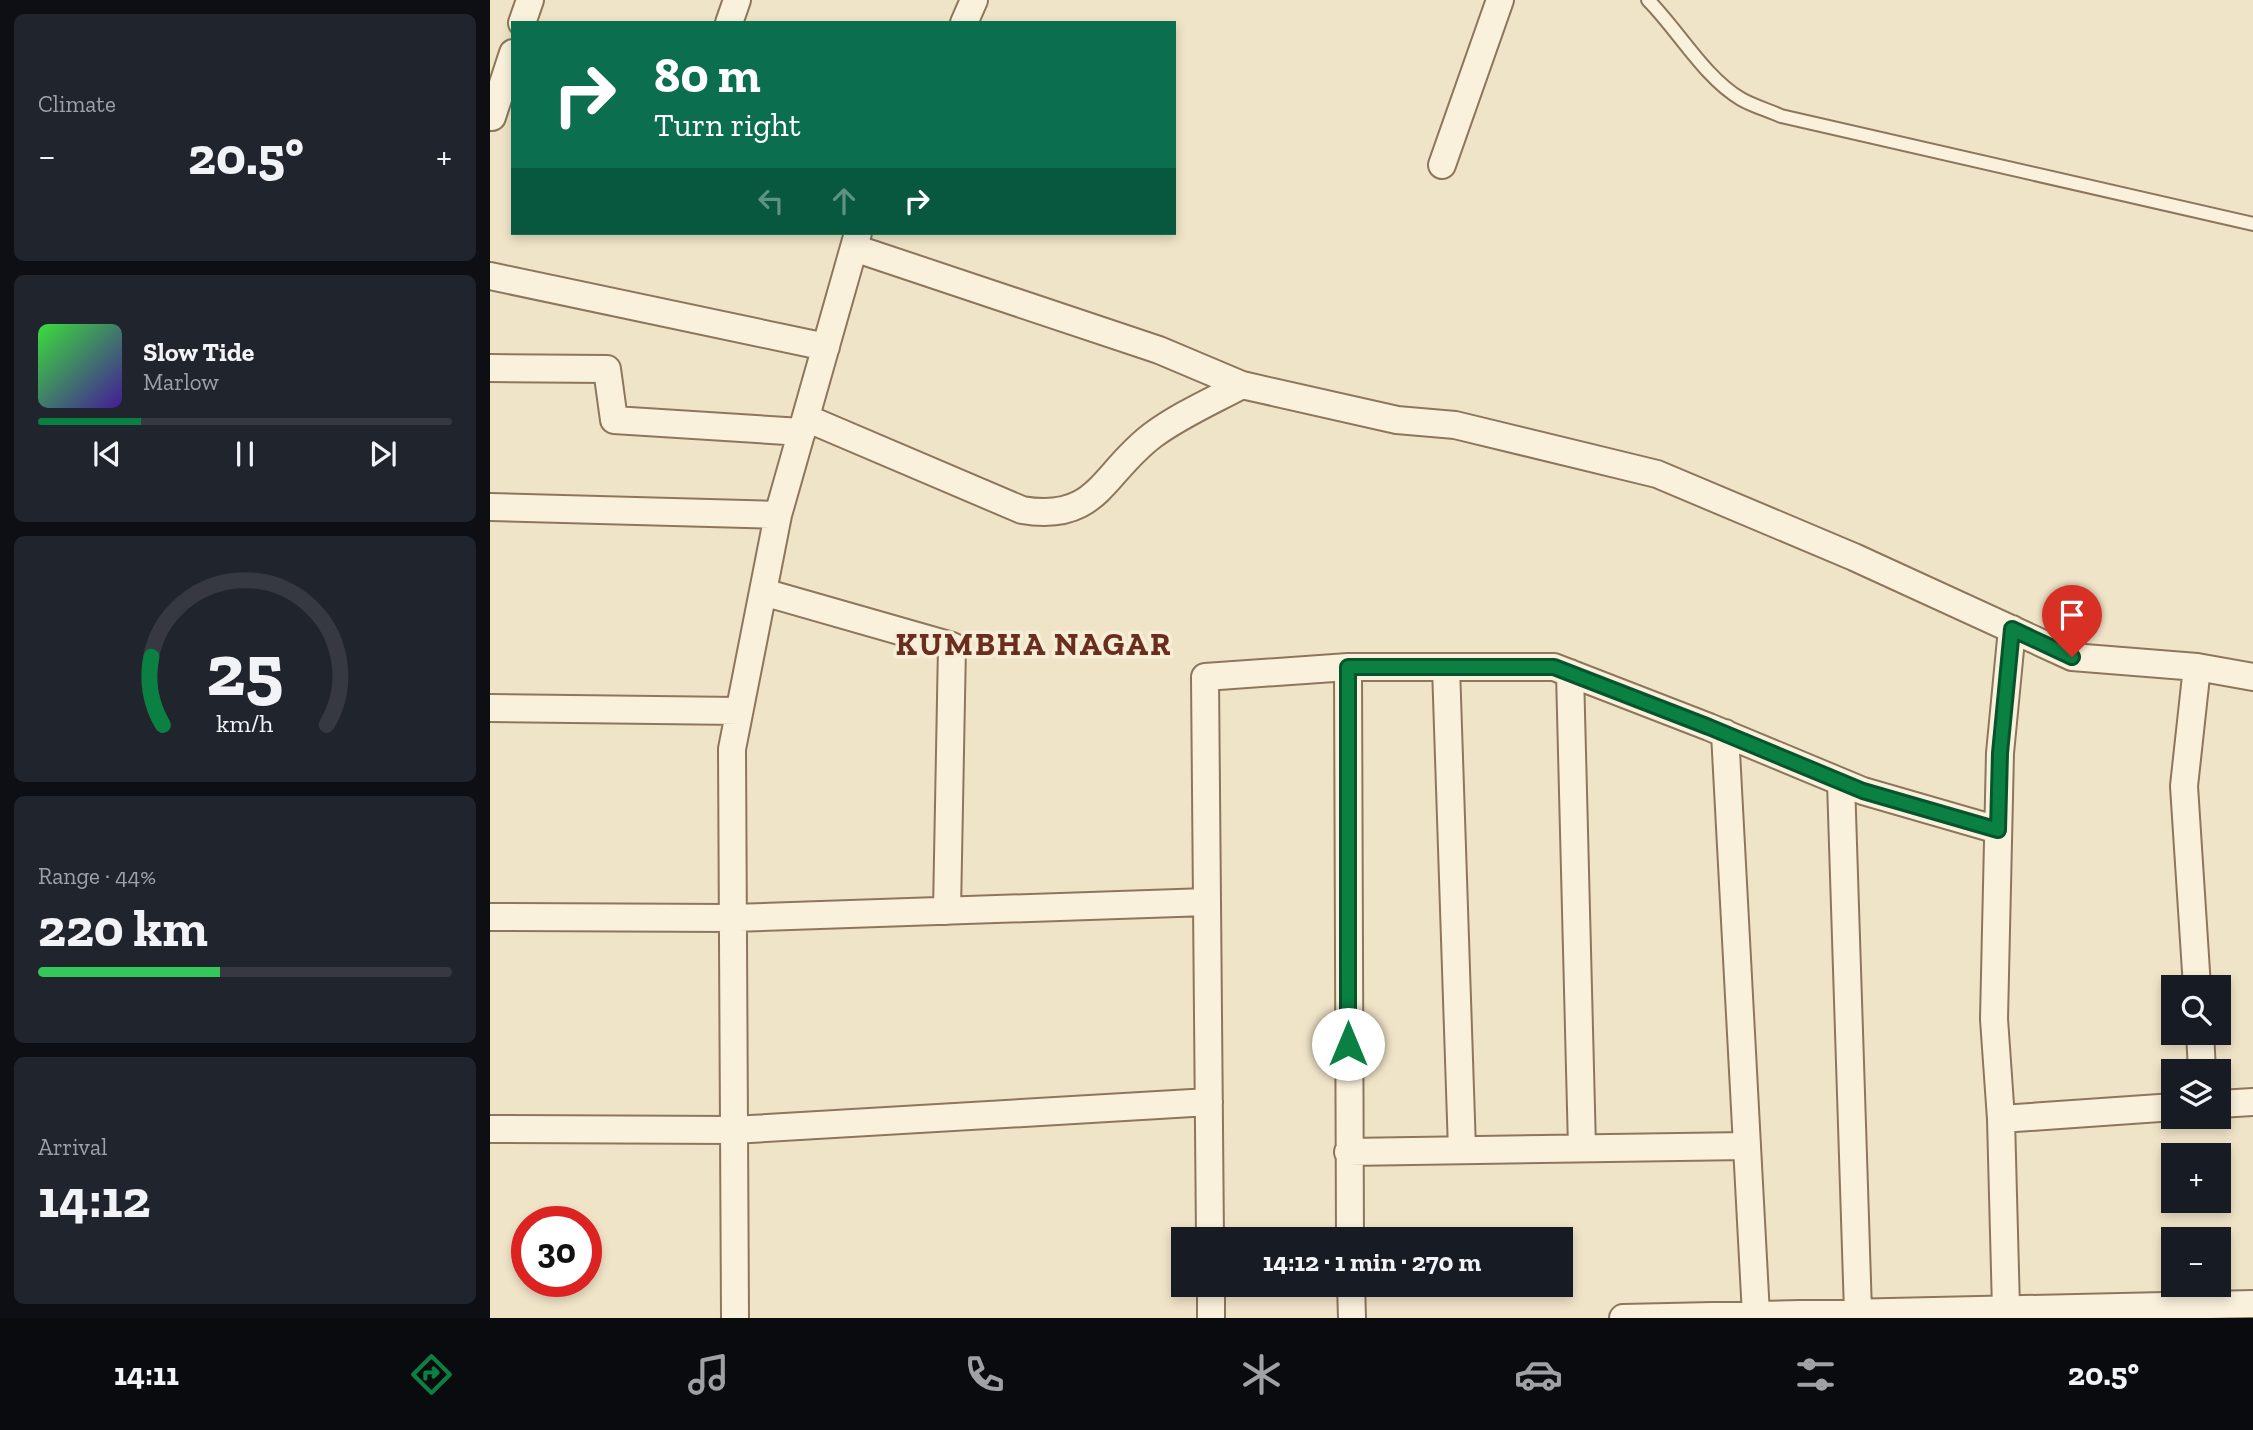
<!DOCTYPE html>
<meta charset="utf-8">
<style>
body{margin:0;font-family:"Zilla Slab",serif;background:#20242c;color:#f1f3f6;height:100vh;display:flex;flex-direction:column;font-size:26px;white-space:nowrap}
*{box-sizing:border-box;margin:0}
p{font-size:23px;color:#9ea1a6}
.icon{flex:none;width:38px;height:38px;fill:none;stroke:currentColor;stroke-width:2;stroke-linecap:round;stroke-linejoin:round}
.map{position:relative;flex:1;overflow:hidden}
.drawer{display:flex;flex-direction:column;gap:14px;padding:14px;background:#0d0f14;width:490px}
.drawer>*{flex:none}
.banner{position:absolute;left:21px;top:21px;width:665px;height:214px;border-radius:0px;box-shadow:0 4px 10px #0003;background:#0b6e4f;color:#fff;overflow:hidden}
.buttons{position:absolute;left:1671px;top:975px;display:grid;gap:14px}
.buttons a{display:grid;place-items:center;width:70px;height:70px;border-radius:0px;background:#171b24;box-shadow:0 4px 10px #0003;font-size:35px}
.speed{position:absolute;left:21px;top:1206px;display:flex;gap:14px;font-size:35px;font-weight:700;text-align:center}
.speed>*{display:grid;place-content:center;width:91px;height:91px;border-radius:50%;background:#171b24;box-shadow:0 4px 10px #0003;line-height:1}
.speed .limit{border:10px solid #d22;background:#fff;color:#111}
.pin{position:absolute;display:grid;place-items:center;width:60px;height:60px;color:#fff;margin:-72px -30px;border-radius:50% 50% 50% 0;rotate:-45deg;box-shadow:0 0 7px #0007}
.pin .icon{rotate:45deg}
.me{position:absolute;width:77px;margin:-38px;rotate:0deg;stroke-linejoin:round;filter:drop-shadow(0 0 5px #0008)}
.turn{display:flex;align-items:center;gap:24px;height:147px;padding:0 28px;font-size:32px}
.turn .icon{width:91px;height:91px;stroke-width:2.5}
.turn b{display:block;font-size:49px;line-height:60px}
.lanes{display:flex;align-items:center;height:66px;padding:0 28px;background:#0003;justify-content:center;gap:35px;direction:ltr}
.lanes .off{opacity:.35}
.big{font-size:52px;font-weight:700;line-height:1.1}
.drawer .card{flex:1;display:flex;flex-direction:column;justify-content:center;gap:10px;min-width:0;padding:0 24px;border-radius:10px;background:#20242c}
.drawer .dial{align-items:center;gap:0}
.dial svg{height:182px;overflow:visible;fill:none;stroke:#363941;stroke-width:7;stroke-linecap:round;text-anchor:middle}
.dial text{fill:#f1f3f6;stroke:none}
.song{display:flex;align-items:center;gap:21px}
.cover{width:84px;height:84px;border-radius:10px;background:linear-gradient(135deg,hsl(120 70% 55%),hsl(260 70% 35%))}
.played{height:7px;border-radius:4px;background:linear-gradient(90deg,#0b8043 25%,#363941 25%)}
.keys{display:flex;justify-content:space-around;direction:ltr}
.heat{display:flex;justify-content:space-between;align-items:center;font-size:38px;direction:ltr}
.charge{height:10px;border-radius:5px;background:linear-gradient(90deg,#34c759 44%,#363941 0)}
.trip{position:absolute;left:681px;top:1227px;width:402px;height:70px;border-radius:0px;background:#171b24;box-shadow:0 4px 10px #0003;font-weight:700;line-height:70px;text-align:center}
.dock{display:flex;height:112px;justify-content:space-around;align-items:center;background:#090b0e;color:#9ea1a6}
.dock .icon{width:49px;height:49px}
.dock .on{color:#0b8043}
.dock b{font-size:32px;color:#f1f3f6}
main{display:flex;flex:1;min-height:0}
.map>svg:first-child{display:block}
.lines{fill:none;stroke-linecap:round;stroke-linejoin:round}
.lane-casing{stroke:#8d765c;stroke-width:16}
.street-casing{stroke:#8d765c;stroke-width:30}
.lane{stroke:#faf1dc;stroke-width:12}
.street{stroke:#faf1dc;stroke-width:26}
.route-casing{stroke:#07532c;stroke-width:18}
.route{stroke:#0b8043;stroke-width:12}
.labels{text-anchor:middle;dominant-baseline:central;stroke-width:7;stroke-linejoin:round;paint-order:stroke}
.district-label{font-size:32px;font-weight:bold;letter-spacing:2px;fill:#6b2e1e;stroke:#f7eed8}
</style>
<main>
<section class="drawer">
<div class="card"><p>Climate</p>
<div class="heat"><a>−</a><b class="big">20.5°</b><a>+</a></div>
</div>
<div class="card">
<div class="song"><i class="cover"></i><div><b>Slow Tide</b><p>Marlow</p></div></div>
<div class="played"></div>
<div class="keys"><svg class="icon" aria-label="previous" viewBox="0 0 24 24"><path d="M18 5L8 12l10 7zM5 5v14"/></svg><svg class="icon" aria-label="pause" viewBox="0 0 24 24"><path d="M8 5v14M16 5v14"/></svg><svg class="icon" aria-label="next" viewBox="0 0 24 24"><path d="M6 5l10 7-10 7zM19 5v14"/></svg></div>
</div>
<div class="card dial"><svg viewBox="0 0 100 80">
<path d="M14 69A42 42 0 1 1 86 69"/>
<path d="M14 69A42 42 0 0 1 9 39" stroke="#0b8043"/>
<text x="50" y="56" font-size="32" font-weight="700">25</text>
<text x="50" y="72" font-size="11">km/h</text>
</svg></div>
<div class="card"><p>Range · 44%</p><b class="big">220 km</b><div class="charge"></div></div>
<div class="card"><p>Arrival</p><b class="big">14:12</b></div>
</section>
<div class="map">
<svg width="1763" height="1318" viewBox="0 0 1763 1318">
<rect width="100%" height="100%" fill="#f0e4c8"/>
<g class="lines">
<defs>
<path id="lane" d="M1158,0C1188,30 1214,77 1251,99C1263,106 1278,110 1291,116L1763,224"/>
<path id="street" d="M32,23L40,0
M239,23L247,0
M474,23L484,0
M2,117L23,53
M952,165L1010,0
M364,248L669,350L752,385L907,420L965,425L1167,474L1364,557L1582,657L1707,667L1763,677
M0,276L336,347
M0,368L117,369L124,420L312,432
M316,418L532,510C608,523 612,473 663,435C690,415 722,401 752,385
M0,507L288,515
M273,592L462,646L457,911
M858,667L860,1239
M956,667L972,1150
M1080,673L1092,1148
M0,708L249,711
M1235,733L1266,1315
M1351,782L1368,1312
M0,917L242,918L717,902
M1707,987L1694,786L1707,667
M1710,1032L1712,1071
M1729,1104L1763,1102
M1511,1119L1684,1107
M0,1129L243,1130L719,1102
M858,1152L1257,1146
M720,1239L715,677L858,667H1064L1219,727L1373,791L1508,830
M721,1284V1318
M861,1284L862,1318
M1516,1309L1511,1119L1504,1019L1510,753L1522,629
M245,1318L242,749L288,515L368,233
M1133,1318L1763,1304"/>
</defs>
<!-- lane casing -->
<use href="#lane" class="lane-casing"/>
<!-- street casing -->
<use href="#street" class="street-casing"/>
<!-- lane -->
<use href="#lane" class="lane"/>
<!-- street -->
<use href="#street" class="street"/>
</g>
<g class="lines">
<defs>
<path id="route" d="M858,1044V667H1064L1219,727L1373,791L1508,830L1510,753L1522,629L1582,657"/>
</defs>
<!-- route casing -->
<use href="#route" class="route-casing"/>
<!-- route -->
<use href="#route" class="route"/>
</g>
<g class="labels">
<!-- district labels -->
<g class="district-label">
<text x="544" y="644">KUMBHA NAGAR</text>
</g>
</g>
</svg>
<div class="buttons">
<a><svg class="icon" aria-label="search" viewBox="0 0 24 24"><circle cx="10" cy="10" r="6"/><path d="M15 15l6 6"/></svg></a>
<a><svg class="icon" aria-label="layers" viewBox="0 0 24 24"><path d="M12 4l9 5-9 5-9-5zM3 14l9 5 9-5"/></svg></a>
<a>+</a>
<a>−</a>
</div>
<div class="speed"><div class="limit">30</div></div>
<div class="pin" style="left:1582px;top:657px;background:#d93025"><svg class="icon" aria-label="arrive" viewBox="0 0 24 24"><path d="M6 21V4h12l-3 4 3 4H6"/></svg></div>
<svg class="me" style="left:858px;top:1044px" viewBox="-20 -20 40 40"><circle r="19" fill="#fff"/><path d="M0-13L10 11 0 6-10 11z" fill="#0b8043"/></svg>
<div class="trip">14:12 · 1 min · 270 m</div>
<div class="banner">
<div class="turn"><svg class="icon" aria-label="right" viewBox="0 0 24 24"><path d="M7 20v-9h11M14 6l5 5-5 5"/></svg><div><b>80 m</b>Turn right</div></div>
<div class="lanes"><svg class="icon off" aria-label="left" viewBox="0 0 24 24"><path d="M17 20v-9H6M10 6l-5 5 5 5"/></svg><svg class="icon off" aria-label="ahead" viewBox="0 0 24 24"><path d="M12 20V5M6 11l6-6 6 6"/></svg><svg class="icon" aria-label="right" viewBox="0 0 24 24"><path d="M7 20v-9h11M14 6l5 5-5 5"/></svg></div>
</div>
</div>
</main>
<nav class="dock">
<b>14:11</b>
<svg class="icon on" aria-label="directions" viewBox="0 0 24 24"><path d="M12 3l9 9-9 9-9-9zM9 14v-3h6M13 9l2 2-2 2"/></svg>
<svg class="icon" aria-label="music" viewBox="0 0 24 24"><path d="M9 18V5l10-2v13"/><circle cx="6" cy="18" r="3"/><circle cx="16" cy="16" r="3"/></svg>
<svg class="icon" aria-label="phone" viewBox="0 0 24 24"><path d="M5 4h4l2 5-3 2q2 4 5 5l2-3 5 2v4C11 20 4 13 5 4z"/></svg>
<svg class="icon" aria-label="climate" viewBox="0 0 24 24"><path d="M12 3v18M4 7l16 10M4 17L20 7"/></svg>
<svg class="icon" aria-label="car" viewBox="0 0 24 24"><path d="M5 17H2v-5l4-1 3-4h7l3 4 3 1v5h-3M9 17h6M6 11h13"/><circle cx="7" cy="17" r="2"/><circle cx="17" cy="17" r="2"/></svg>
<svg class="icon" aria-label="filters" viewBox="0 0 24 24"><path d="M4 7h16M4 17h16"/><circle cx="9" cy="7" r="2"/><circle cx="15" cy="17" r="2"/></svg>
<b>20.5°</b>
</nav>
